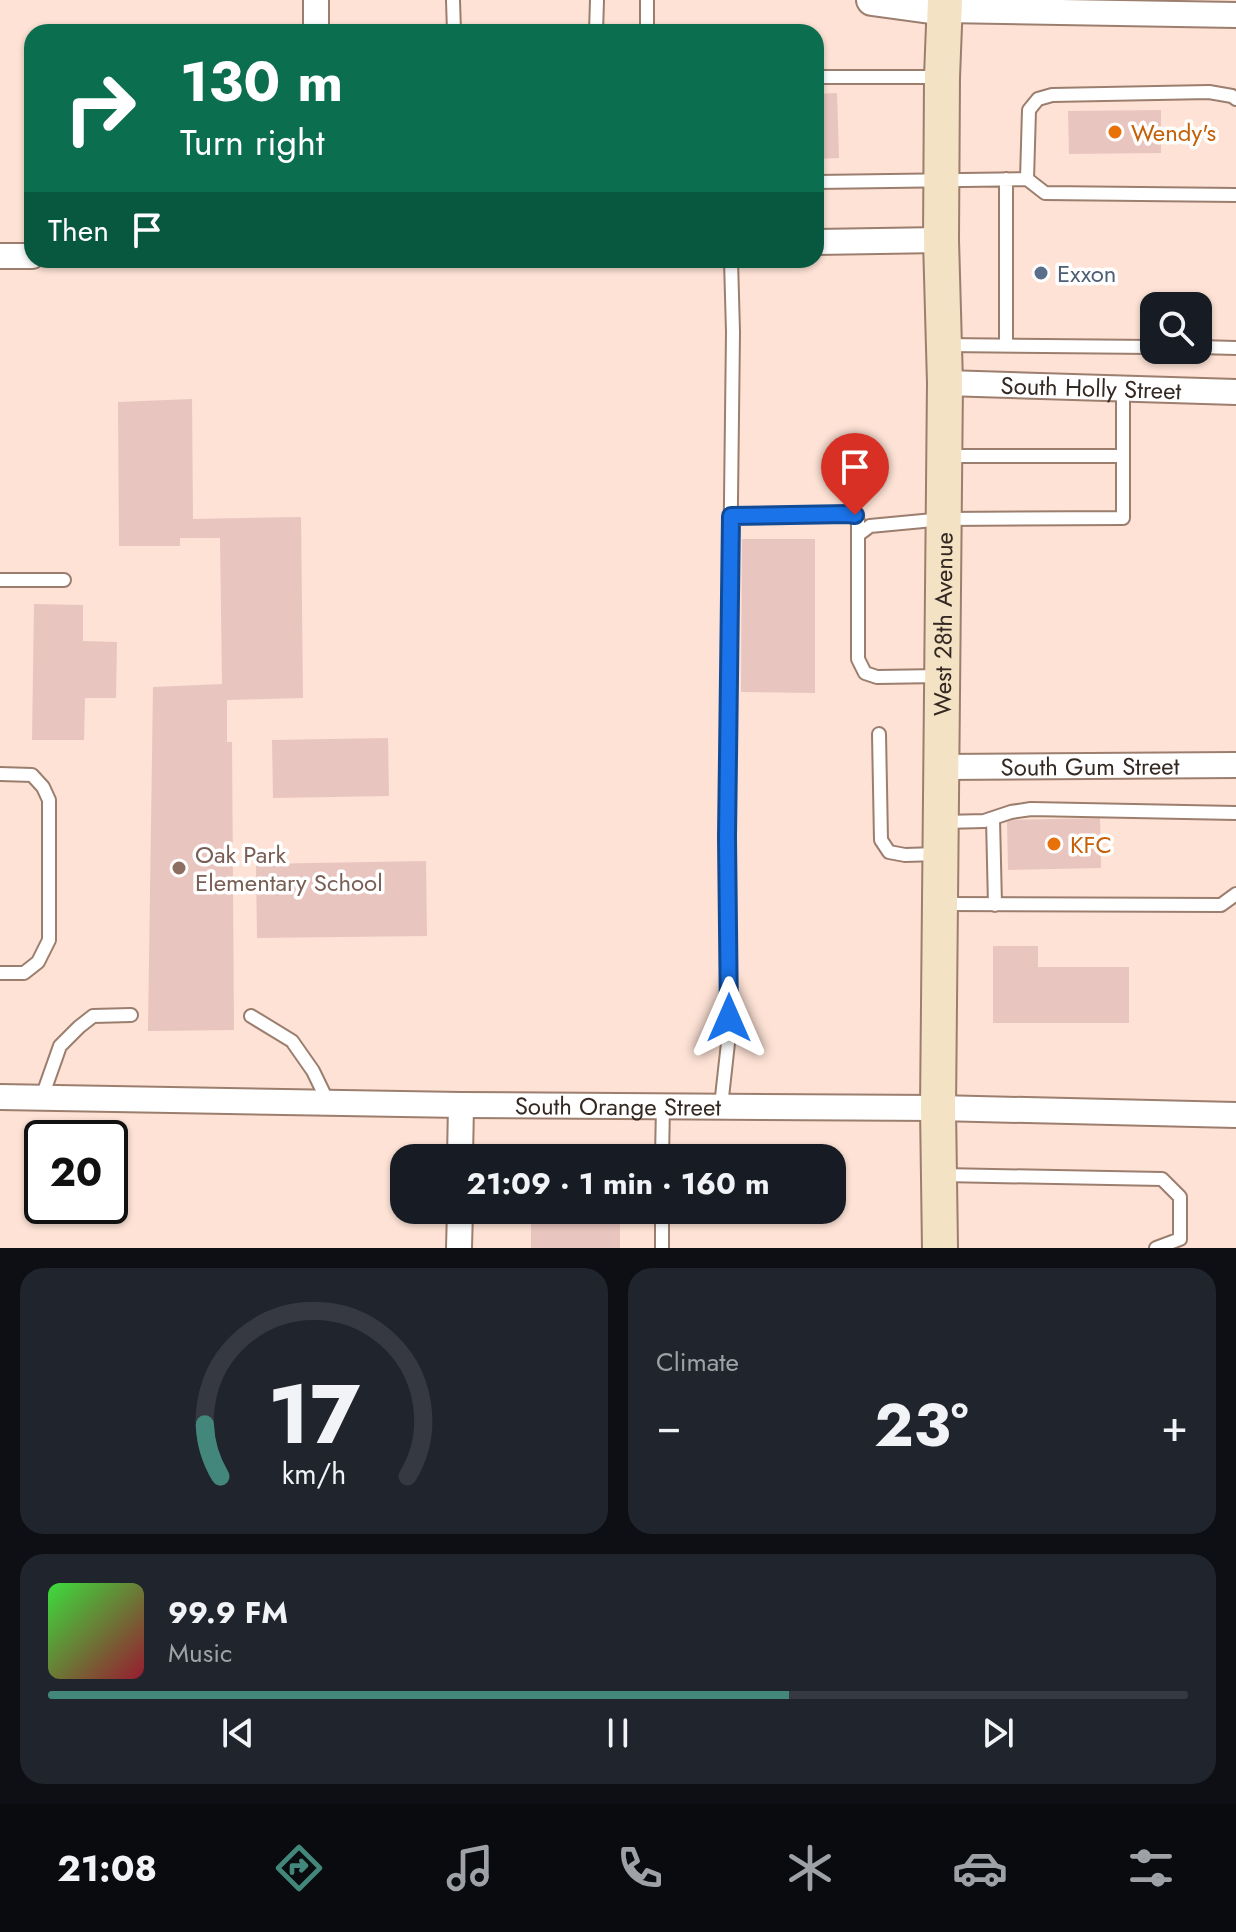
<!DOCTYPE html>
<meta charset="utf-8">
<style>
body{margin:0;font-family:Jost,sans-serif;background:#20242c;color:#f1f3f6;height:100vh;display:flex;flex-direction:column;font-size:30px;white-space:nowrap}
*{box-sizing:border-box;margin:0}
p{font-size:26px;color:#9ea1a6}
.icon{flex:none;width:44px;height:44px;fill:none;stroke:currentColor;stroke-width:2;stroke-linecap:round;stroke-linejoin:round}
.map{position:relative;height:1248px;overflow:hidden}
.side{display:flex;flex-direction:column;gap:20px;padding:20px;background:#0d0f14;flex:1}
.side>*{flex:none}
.banner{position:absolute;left:24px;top:24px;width:800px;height:244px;border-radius:24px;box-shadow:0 2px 6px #0004;background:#0b6e4f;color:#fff;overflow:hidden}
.fabs{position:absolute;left:1140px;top:292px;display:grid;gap:16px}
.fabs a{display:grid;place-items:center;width:72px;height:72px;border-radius:16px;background:#171b24;box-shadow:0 2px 6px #0004;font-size:40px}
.speed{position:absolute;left:24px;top:1120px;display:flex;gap:16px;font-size:40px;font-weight:700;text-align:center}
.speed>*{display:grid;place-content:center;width:104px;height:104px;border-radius:50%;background:#171b24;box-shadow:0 2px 6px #0004;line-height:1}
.speed .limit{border:4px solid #111;border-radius:12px;background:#fff;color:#111}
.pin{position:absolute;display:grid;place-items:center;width:68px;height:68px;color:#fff;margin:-82px -34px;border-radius:50% 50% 50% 0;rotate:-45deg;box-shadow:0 0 8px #0007}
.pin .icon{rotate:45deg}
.me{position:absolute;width:88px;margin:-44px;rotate:0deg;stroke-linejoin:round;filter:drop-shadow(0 0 6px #0008)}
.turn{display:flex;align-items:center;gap:28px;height:168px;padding:0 24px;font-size:36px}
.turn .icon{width:104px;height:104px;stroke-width:2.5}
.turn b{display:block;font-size:56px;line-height:68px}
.then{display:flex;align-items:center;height:76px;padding:0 24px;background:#0003;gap:16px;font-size:30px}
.big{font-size:60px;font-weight:700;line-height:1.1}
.side .tile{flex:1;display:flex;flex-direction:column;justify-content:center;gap:12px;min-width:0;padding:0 28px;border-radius:24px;background:#20242c}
.side .dial{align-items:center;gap:0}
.dial svg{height:208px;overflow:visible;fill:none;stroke:#363941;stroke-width:7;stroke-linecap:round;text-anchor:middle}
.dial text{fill:#f1f3f6;stroke:none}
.song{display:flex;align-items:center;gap:24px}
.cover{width:96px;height:96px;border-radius:12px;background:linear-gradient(135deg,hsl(120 70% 55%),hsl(350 70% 35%))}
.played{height:8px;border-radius:4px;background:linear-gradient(90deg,#43877c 65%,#363941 65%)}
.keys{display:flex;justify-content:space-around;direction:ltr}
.heat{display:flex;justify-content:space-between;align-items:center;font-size:44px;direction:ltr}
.side .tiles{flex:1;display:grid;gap:20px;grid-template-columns:1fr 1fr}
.tile:last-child{grid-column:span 2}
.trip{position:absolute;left:390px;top:1144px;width:456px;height:80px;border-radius:24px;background:#171b24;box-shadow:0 2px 6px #0004;font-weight:700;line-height:80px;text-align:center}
.tab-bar{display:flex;height:128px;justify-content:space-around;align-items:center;background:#090b0e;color:#9ea1a6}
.tab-bar .icon{width:56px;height:56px}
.tab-bar .on{color:#43877c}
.tab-bar b{font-size:36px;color:#f1f3f6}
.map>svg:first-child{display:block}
.building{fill:#e9c5bf}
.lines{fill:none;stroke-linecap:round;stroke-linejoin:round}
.service-casing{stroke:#9c7e6e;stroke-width:16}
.minor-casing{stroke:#9c7e6e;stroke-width:28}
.tertiary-casing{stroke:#9c7e6e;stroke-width:34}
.secondary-casing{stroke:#9c7e6e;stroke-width:38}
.service{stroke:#fff;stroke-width:12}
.minor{stroke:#fff;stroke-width:24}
.tertiary{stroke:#fff;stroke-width:30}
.secondary{stroke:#f4e2c5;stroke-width:34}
.route-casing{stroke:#114b97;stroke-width:20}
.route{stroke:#1a73e8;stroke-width:14}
.food-dot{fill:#e8710a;stroke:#fff;stroke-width:3}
.service-dot{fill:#5c6f8a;stroke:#fff;stroke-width:3}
.education-dot{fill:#8d6e63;stroke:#fff;stroke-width:3}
.labels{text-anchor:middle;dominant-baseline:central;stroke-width:7;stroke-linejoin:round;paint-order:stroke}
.food-label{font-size:24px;fill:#c56008;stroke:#fff;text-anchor:start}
.service-label{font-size:24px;fill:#4e5e75;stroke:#fff;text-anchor:start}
.street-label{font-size:24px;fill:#342822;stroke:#fff}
.education-label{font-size:24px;fill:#785e54;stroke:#fff;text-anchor:start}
</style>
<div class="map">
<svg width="1236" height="1248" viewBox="0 0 1236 1248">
<rect width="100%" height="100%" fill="#fde2d5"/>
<!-- building -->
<path class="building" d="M837,93L839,158L816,159V94Z
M1161,110V153L1069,154L1068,111Z
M192,399L193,519L301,517L303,698L227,700V742H232L234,1030L148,1031L153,687L222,684L220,538H180V546H119L118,402Z
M742,539H815V693L741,692Z
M34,604L83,605V641L117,642L116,698H85L84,740H32Z
M388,738L389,796L273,798L272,740Z
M1100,818L1101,868L1008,870L1007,820Z
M426,861L427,936L257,938L256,864Z
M993,946H1038V967H1129V1023H993Z
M531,1153H620V1158H531Z
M531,1210H620V1248H531Z"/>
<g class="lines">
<defs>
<path id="service" d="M453,0L454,32
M596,32L597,0
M647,32V0
M816,77H938
M1006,179V344
M1027,179L1029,110L1038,99L1052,95L1209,92L1232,96L1236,99
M816,182L1027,179L1045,193L1236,195
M945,345L1154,347
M1198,347L1236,348
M947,456H1123
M731,516L848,514L855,515L858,521V535
M0,580H64
M940,676L877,677L865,673L858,659V535L870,526L944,519L1123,518V389
M879,734L881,840L889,852L905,855L938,854
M0,774L32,775L43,787L49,800V940L38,962L24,973H0
M993,819L995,905
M944,822L984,821L1011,812L1031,809L1236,813
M944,904L1221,905L1236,894
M251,1016L292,1041L313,1071L328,1102
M42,1097L60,1046L79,1027L93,1016L131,1015
M721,1106L728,1043L727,837L733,332L731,260
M662,1158L663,1106
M942,1175L1162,1179L1180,1197V1239L1156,1248
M662,1248V1210"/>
<g id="minor">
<path d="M316,0V32"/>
<path d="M945,10L1236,15"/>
<path d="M816,242L941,240"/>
<path d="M0,256H32"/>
<path id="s1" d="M945,383L1236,392"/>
<path id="s2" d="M942,767L1236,765"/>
<path id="s3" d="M0,1097L461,1105L938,1108L1236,1115"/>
<path d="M460,1158L461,1105"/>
<path d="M459,1248L460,1210"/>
</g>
<path id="tertiary" d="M872,0L945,10"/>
<g id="secondary">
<path id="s4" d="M940,1248L938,1108L945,383L941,240L942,77L945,0"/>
</g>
</defs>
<!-- service casing -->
<use href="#service" class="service-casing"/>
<!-- minor casing -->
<use href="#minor" class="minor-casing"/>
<!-- tertiary casing -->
<use href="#tertiary" class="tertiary-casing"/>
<!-- secondary casing -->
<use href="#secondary" class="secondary-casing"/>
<!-- service -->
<use href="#service" class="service"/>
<!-- minor -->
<use href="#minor" class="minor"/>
<!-- tertiary -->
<use href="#tertiary" class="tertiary"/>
<!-- secondary -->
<use href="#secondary" class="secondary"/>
</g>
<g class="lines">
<defs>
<path id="route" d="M729,1018L727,837L731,516L848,514L855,515"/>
</defs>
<!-- route casing -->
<use href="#route" class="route-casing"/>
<!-- route -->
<use href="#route" class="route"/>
</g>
<!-- markers -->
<g class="food-dot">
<circle cx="1115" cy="132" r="8"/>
<circle cx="1054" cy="844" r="8"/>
</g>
<circle class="service-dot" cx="1041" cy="273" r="8"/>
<circle class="education-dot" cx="179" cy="868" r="8"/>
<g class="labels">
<!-- food labels -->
<g class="food-label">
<text x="1131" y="132">Wendy's</text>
<text x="1070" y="844">KFC</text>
</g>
<!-- service labels -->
<g class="service-label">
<text x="1057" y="273">Exxon</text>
</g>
<!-- street labels -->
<g class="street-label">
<text stroke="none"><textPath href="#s1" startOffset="146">South Holly Street</textPath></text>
<text stroke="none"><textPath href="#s4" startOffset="624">West 28th Avenue</textPath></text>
<text stroke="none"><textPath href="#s2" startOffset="148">South Gum Street</textPath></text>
<text stroke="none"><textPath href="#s3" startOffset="618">South Orange Street</textPath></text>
</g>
<!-- education labels -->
<g class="education-label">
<text x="195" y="854">Oak Park<tspan x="195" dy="28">Elementary School</tspan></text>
</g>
</g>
</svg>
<div class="fabs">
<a><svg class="icon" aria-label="search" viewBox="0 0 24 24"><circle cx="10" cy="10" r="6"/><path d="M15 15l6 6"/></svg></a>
</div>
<div class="speed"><div class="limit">20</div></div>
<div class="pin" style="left:855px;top:515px;background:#d93025"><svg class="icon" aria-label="arrive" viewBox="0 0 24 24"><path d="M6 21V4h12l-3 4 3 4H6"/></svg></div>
<svg class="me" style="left:729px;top:1018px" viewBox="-20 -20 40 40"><path d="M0-17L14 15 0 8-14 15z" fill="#1a73e8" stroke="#fff" stroke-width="4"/></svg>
<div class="trip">21:09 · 1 min · 160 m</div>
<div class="banner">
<div class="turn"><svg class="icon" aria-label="right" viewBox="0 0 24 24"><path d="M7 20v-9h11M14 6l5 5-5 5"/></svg><div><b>130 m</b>Turn right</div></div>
<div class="then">Then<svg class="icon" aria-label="arrive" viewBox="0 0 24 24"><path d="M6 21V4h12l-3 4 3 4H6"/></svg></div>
</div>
</div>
<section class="side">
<div class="tiles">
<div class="tile dial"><svg viewBox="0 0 100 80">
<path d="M14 69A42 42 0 1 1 86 69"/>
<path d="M14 69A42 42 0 0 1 8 49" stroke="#43877c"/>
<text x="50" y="56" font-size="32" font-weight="700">17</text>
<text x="50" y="72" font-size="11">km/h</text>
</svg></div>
<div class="tile"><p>Climate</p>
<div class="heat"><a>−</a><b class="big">23°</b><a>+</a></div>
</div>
<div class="tile">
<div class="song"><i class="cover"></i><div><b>99.9 FM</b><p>Music</p></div></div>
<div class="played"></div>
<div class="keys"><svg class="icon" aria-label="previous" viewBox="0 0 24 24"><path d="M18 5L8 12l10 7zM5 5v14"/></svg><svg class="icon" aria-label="pause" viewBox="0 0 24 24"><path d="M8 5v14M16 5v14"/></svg><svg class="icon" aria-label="next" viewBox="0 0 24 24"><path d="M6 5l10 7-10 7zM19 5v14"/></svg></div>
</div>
</div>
</section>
<nav class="tab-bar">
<b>21:08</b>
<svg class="icon on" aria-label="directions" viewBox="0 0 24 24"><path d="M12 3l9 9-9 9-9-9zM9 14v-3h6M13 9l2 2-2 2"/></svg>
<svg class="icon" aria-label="music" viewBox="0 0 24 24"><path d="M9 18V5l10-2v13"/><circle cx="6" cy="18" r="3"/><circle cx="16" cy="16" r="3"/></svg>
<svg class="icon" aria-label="phone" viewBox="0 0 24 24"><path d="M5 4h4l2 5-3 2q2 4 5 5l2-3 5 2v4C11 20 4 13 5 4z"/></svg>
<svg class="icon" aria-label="climate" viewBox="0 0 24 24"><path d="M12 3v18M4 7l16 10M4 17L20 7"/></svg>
<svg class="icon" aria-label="car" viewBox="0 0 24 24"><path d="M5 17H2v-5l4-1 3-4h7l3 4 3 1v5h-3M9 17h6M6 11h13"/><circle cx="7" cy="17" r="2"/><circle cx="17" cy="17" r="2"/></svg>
<svg class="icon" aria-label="filters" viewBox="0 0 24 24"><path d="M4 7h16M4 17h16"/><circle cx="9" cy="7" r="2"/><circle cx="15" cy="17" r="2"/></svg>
</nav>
